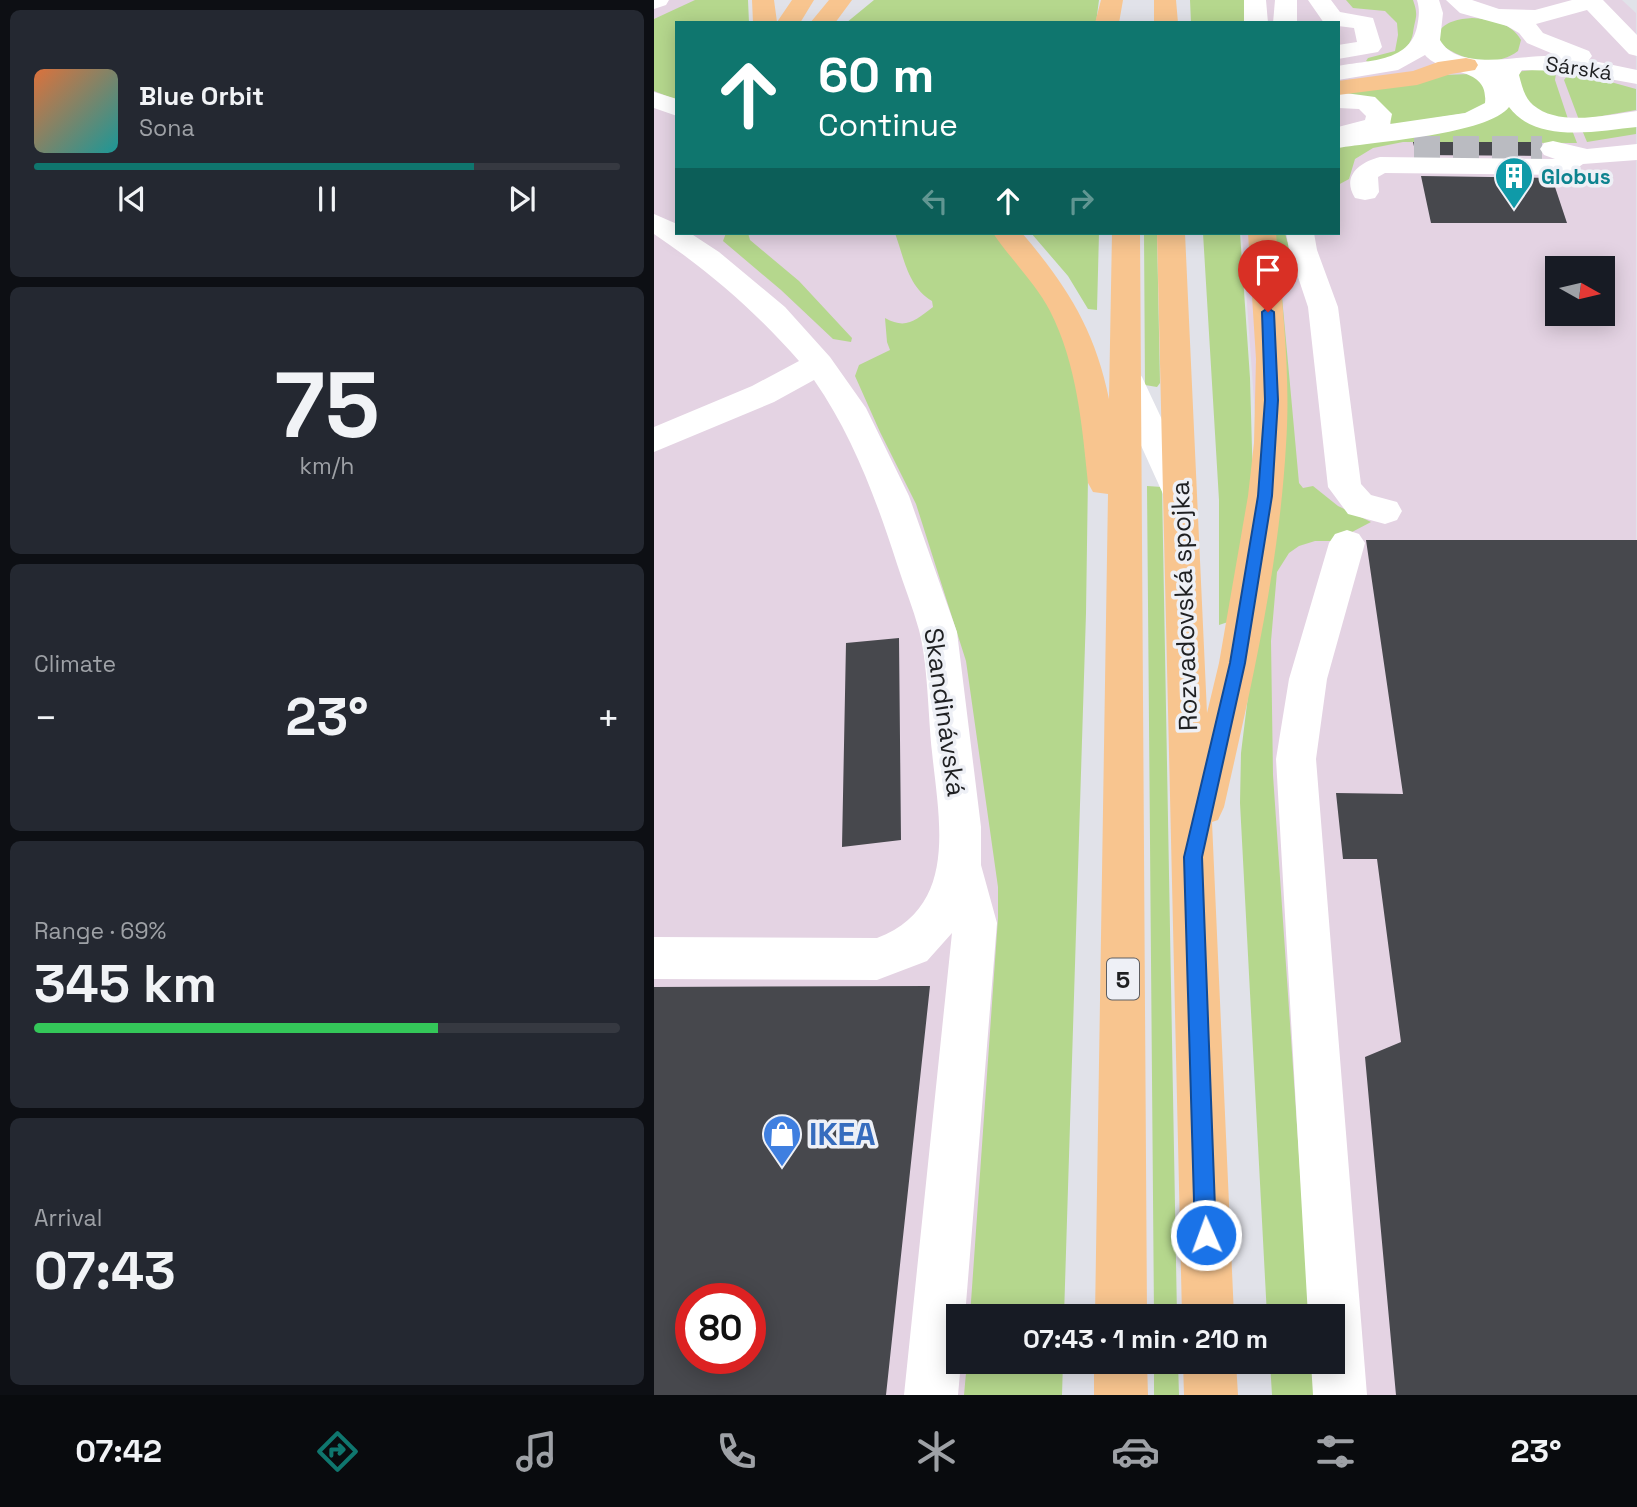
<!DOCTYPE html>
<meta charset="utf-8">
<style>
body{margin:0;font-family:"Space Grotesk",sans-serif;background:#242831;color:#f1f3f6;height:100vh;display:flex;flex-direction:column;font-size:26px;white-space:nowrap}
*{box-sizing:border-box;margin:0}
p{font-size:23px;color:#9ea1a6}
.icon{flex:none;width:38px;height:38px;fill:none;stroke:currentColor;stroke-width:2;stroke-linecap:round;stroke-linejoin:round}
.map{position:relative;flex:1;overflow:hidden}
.panel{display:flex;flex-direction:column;gap:10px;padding:10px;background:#0d0f14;width:654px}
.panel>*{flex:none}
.guide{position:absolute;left:21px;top:21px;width:665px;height:214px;border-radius:0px;box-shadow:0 4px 18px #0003;background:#0f766e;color:#fff;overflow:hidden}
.needle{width:46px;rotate:98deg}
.fabs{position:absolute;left:891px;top:256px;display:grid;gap:14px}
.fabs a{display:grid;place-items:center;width:70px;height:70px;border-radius:0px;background:#171b24;box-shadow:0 4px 18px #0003;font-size:35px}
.speed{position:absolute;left:21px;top:1283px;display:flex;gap:14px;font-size:35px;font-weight:700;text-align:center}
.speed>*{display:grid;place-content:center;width:91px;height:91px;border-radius:50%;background:#171b24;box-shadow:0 4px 18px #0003;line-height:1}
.speed .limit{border:10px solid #d22;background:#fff;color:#111}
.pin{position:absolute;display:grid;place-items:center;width:60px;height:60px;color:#fff;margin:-72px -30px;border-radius:50% 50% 50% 0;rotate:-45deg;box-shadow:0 0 7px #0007}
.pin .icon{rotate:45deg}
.me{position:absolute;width:77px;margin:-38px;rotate:358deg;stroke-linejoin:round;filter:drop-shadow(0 0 5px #0008)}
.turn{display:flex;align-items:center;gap:24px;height:147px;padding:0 28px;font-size:32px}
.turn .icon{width:91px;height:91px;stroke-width:2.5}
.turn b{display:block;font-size:49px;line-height:60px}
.lanes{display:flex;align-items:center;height:66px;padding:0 28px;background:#0003;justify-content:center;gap:35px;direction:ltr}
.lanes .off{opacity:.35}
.big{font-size:52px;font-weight:600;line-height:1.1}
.panel .widget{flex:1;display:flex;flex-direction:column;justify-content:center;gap:10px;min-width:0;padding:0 24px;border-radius:10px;background:#242831}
.panel .dial{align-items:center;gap:0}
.dial b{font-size:91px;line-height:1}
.song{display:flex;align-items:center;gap:21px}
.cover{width:84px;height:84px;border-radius:10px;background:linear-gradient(135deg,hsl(20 70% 55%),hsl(180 70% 35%))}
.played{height:7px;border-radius:4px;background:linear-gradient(90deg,#0f766e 75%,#363941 75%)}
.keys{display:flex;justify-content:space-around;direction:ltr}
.heat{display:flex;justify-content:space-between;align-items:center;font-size:38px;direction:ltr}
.charge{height:10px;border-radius:5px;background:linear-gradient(90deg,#34c759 69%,#363941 0)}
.trip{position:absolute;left:292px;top:1304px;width:399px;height:70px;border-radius:0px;background:#171b24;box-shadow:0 4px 18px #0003;font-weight:600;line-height:70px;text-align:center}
.dock{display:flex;height:112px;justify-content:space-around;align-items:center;background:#090b0e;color:#9ea1a6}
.dock .icon{width:49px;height:49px}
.dock .selected{color:#0f766e}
.dock b{font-size:32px;color:#f1f3f6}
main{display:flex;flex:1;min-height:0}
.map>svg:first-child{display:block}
.commercial{fill:#e4d3e3;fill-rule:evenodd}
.green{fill:#b5d78d}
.building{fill:#47484d;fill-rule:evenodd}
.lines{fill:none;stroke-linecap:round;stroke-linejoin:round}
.minor-tunnel{stroke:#babbc1;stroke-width:26;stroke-dasharray:26 13;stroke-linecap:butt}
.minor{fill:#fff;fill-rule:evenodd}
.highway{fill:#f8c58f;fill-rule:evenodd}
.route{fill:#1a73e8;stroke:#114b97;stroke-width:2}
.labels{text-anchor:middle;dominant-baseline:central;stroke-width:7;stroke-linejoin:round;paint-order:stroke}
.far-street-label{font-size:21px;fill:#1f2022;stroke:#eef0f6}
.far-culture-label{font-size:21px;font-weight:bold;fill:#0d838f;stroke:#eef0f6;text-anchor:start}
.shield{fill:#eef0f6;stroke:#5d5e62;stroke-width:2}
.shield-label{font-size:24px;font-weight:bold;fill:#1f2022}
.street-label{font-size:26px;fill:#1f2022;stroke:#eef0f6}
.near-shop-label{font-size:32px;font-weight:bold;fill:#366cbe;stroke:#eef0f6;text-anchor:start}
</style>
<main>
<section class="panel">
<div class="widget">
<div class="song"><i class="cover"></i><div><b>Blue Orbit</b><p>Sona</p></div></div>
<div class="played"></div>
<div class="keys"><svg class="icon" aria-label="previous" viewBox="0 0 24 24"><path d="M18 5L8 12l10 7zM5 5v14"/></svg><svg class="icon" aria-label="pause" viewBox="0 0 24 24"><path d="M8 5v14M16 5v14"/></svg><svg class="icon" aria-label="next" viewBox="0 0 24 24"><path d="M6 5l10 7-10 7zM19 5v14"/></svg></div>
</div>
<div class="widget dial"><b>75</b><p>km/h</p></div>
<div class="widget"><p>Climate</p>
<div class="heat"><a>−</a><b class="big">23°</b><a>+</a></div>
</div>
<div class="widget"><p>Range · 69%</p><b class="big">345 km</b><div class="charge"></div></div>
<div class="widget"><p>Arrival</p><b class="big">07:43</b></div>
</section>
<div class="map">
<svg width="983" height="1395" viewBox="0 0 983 1395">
<rect width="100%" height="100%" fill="#e1e2e9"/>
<!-- commercial -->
<path class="commercial" d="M0,0H89L23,23V233H254L342,319L350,1316H304V1362H347L345,1395H0ZM37,1298H96V1358H37Z
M592,0H968L982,13V1395H629L628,1362H679V1316H626L602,429L588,233H684V23H595ZM903,268H948V313H903Z"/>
<!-- green -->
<path class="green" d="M41,0H94L95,23H23V100L0,91V19Z
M220,0H445L442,23H192Z
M536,0H592L595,23H537Z
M692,0H759C765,17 761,17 759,33C755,55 737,56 717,63L712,61L714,58L741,51L744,35L743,23L731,11L699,8Z
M818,18C836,19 858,23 867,40L864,51C840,69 808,60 786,44L784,33C791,21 805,19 818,18Z
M903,67L901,80L914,119H903L874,105L862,72Z
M917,71L982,89V110L925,120L910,80Z
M816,74L823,75L838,98L825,111L737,125L735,117L684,92L790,75Z
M852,104L918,130L923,143L749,142L719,148L701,159L695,179L684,185V145Z
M982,122V134L933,142L928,130Z
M72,233H94L96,240L145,281L198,338L197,342L179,339L127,290L69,241Z
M241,233H340L384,286L404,323L424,385L434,476L432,613L410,1316H316L344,918V887L312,661L262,504L226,432L201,376L205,365L236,350L233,342L231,318C252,330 262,320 279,307L278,301C254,287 250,258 241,233Z
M377,233H445L443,310L434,309L414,276Z
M490,233H503L506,383L503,387L491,385Z
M549,233H586L596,378L599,485L577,621L565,625V500Z
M617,233H631L633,241L640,249L647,274L626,275L645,483L649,488L659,486L684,506L717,522L681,541H661L645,546L635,553L623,572L617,641L619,775L656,1316H613L586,803L587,753L601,639L623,299Z
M493,486L508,487L523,1316H500Z
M313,1362H409L408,1395H310Z
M500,1362H524L525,1395H500Z
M616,1362H659L661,1395H618Z"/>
<!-- building -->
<path class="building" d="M759,142H886L884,150L888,156L762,155Z
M767,176L898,178L913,223H777Z
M712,540H983V1395H742L711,1057L747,1042L723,859H689L682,793L749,794Z
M245,638L247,840L188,847L192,643Z
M276,986L232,1395H0V987ZM37,1298H96V1358H37Z"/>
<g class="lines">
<!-- minor-tunnel -->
<path class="minor-tunnel" d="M760,149H888"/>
<!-- minor -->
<path class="minor" d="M0,0H15L12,5L0,9Z
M590,0H612L614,23H590Z
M621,0H643V23H619Z
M654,0H677L686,12L719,18L728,47L724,52L684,59V45L703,42L700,28L684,26V23H670Z
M763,0H785L789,13L786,40C805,74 871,53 904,56L873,43L865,33L853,26L806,13L792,0H818L845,9L881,10L918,0H949L983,35V56L975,54L933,10L882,24L889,33L935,51L938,56L935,60L983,70V84L911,71L868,70L865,75C868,86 870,97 879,105C905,127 952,115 983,111V127C943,131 882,144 855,107C835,134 720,142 684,148V127L711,120L712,116L705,109L684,108V92L721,97L738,114L736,124L811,113L831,103C835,65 790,77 771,55L744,70L684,80V66C713,60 755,63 763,27C765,17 766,10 763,0Z
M0,92L23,99V116L0,108Z
M899,141L933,149L983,144V160L929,164L916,173L907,175L731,173L724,177L725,192L721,198L711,200L701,198C687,176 706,162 726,157L901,159L890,155L886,149L890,143Z
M0,214L23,224V233H36L65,252L131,307L176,357L212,408L255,496L303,632L327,827V865L343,923L311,1316H304V1362H307L304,1395H250L298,933L273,961L223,980L0,979V937L223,938C305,907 285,821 278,752C274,716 274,664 265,630C259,608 250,586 243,564C222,499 199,436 160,380L120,402L0,452V427L98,386L145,361C102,312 55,271 0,234Z
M632,233H660L663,250L684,307L707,484L717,495L743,502L748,511L743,520L731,524L694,514L674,487L654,307L635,250Z
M472,366L483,370L488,377L543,494L538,503L526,506L514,503L509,494L456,377L461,370Z
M693,530L705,534L711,543L673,679L662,759L713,1395H659L657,1362H679V1316H654L622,759L635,679L675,543L681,534Z"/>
<!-- highway -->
<path class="highway" d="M98,0H120L123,22L138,0H160L146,23H99Z
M175,0H198L181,23H156Z
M447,0H469L465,23H441Z
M500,0H522L524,23H500Z
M812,58L821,60L824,65L821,70L797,74L763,85L684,95V81L759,71L784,62Z
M339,233H368C413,286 441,330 455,399L458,233H486L493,1316H441L454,494L439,492L434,483C428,425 423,364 396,311C381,282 357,260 339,233Z
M503,233H531L553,713L565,663L594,496L600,443L602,359L594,233H622C628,303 637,375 632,445C625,568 597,688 570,807L564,820L558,822L580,1316H528Z
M440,1362H493L494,1395H440Z
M529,1362H582L584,1395H530Z"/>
</g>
<!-- route -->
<path class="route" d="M614,308L620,312L624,400L618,496L591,663L548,857L562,1235L559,1242L552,1245L544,1242L541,1235L530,857L576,663L604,496L611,400L608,312Z"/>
<!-- icons -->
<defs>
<symbol id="building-pin" viewBox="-11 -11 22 30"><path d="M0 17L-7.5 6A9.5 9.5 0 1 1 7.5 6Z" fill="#0f9aa8" stroke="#eef0f6"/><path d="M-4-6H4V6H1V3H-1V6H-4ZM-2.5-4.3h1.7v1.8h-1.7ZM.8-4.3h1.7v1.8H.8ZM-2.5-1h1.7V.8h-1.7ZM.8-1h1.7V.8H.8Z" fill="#fff"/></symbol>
<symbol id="shop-pin" viewBox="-11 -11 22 30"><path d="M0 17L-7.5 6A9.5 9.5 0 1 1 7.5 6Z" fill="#3f7fe0" stroke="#eef0f6"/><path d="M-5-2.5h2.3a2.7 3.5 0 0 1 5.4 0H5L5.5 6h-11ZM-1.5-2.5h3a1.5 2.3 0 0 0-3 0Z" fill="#fff"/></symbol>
</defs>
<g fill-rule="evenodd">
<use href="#building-pin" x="838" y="154" width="44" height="60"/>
<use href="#shop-pin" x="106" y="1112" width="44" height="60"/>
</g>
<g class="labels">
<!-- far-street labels -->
<g class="far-street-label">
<text transform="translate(925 68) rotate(8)">Sárská</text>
</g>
<!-- far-culture labels -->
<g class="far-culture-label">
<text x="887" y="176">Globus</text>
</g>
<!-- shield labels -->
<rect class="shield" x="453" y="958.5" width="32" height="41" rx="5"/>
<g class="shield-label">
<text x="469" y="979">5</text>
</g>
<!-- street labels -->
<g class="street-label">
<text transform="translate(530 606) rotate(-92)">Rozvadovská spojka</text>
<text transform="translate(291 712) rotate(82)">Skandinávská</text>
</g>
<!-- near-shop labels -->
<g class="near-shop-label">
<text x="155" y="1134">IKEA</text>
</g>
</g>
</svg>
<div class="fabs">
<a><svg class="needle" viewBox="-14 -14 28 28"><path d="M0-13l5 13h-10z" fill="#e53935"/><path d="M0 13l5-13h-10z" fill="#9ea1a6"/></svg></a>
</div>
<div class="speed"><div class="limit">80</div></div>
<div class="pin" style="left:614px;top:312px;background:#d93025"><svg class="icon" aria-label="arrive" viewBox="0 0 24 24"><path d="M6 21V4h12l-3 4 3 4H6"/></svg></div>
<svg class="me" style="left:552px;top:1235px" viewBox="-20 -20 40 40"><circle r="17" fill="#1a73e8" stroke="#fff" stroke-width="3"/><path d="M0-11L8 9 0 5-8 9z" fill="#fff"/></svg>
<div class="trip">07:43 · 1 min · 210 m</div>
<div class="guide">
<div class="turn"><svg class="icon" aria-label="ahead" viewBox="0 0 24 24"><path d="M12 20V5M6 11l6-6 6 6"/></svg><div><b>60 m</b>Continue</div></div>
<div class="lanes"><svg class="icon off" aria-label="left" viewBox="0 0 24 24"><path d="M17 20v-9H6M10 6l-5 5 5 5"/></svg><svg class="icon" aria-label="ahead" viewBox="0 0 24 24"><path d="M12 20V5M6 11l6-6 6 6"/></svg><svg class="icon off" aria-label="right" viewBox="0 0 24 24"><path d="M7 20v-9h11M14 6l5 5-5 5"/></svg></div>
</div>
</div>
</main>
<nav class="dock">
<b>07:42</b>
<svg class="icon selected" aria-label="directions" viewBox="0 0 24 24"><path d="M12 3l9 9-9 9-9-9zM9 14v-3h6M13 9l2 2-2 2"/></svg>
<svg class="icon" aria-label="music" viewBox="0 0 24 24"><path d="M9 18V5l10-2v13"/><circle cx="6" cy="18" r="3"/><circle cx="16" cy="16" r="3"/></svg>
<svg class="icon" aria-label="phone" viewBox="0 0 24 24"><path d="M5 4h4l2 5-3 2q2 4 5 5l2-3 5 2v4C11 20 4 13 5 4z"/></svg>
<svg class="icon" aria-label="climate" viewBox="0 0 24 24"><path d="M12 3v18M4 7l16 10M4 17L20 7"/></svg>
<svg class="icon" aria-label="car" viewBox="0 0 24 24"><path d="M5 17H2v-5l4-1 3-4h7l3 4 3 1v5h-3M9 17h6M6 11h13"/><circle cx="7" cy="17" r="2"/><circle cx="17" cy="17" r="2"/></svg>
<svg class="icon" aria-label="filters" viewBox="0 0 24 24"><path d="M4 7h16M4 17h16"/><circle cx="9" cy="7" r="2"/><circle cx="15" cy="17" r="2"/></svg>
<b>23°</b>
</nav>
